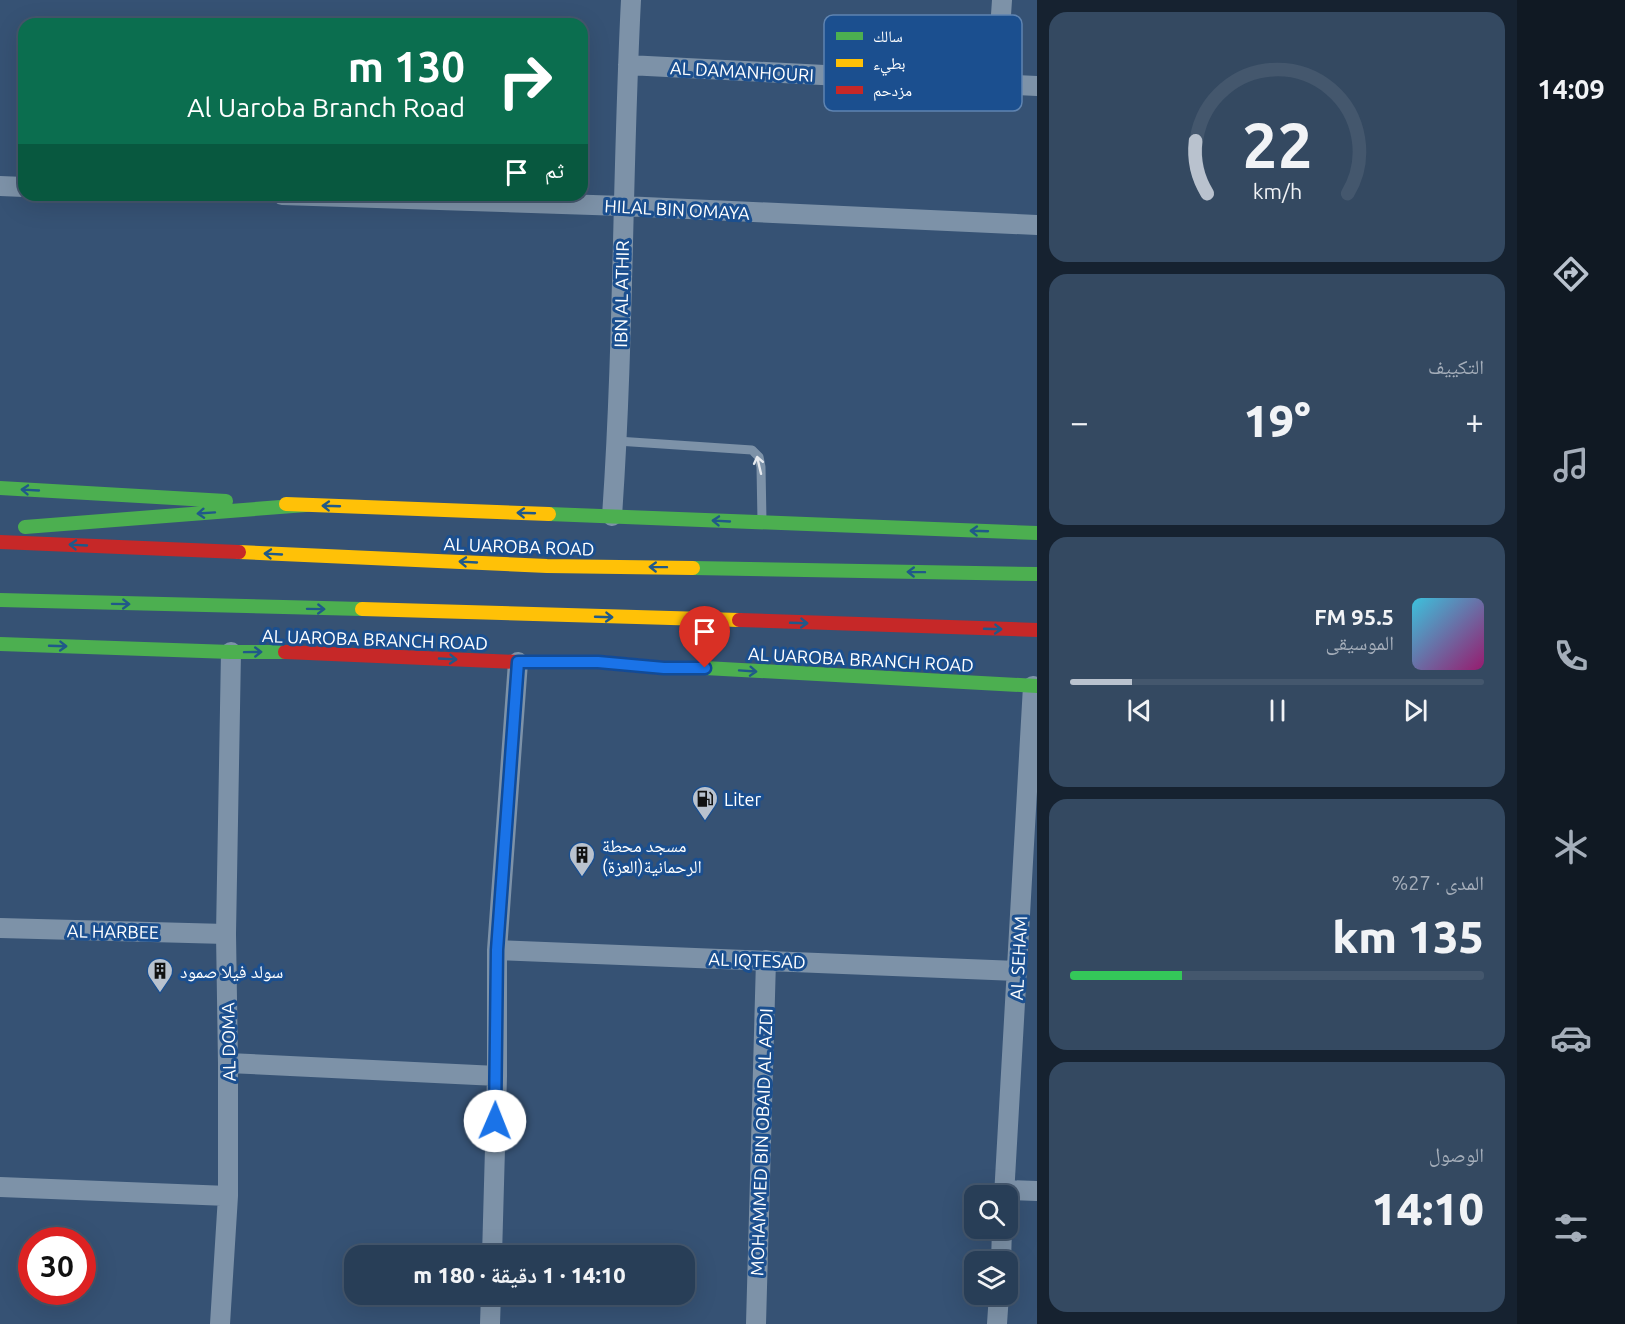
<!DOCTYPE html>
<html lang="ar">
<meta charset="utf-8">
<style>
body{margin:0;font-family:Ubuntu,"Noto Naskh Arabic",sans-serif;background:#344961;color:#f1f3f6;direction:rtl;height:100vh;display:flex;flex-direction:column;font-size:22px;white-space:nowrap}
*{box-sizing:border-box;margin:0}
p{font-size:20px;color:#a5aeba}
.icon{flex:none;width:33px;height:33px;fill:none;stroke:currentColor;stroke-width:2;stroke-linecap:round;stroke-linejoin:round}
.map{position:relative;flex:1;overflow:hidden;direction:ltr}
.drawer{display:flex;flex-direction:column;gap:12px;padding:12px;background:#162230;width:480px}
.drawer>*{flex:none}
.banner{position:absolute;left:18px;top:18px;width:570px;height:183px;border-radius:18px;box-shadow:0 6px 24px #0002,0 0 0 2px #44576d;direction:rtl;background:#0b6e4f;color:#fff;overflow:hidden}
.controls{position:absolute;left:964px;top:1185px;display:grid;gap:12px}
.controls a{display:grid;place-items:center;width:54px;height:54px;border-radius:12px;background:#283e57;box-shadow:0 6px 24px #0002,0 0 0 2px #44576d;font-size:30px}
.speed{position:absolute;left:18px;top:1227px;display:flex;gap:12px;font-size:30px;font-weight:700;text-align:center}
.speed>*{display:grid;place-content:center;width:78px;height:78px;border-radius:50%;background:#283e57;box-shadow:0 6px 24px #0002,0 0 0 2px #44576d;line-height:1}
.speed .limit{border:9px solid #d22;background:#fff;color:#111}
.pin{position:absolute;display:grid;place-items:center;width:51px;height:51px;color:#fff;margin:-62px -26px;border-radius:50% 50% 50% 0;rotate:-45deg;box-shadow:0 0 6px #0007}
.pin .icon{rotate:45deg}
.me{position:absolute;width:66px;margin:-33px;rotate:1deg;stroke-linejoin:round;filter:drop-shadow(0 0 4px #0008)}
.turn{display:flex;align-items:center;gap:21px;height:126px;padding:0 24px;font-size:27px}
.turn .icon{width:78px;height:78px;stroke-width:2.5}
.turn b{display:block;font-size:42px;line-height:51px}
.then{display:flex;align-items:center;height:57px;padding:0 24px;background:#0003;gap:12px;font-size:22px}
.big{font-size:45px;font-weight:800;line-height:1.1}
.drawer .tile{flex:1;display:flex;flex-direction:column;justify-content:center;gap:9px;min-width:0;padding:0 21px;border-radius:18px;background:#344961}
.drawer .dial{align-items:center;gap:0}
.dial svg{height:156px;overflow:visible;fill:none;stroke:#44576d;stroke-width:7;stroke-linecap:round;text-anchor:middle}
.dial text{fill:#f1f3f6;stroke:none}
.song{display:flex;align-items:center;gap:18px}
.cover{width:72px;height:72px;border-radius:9px;background:linear-gradient(135deg,hsl(190 70% 55%),hsl(320 70% 35%))}
.played{height:6px;border-radius:3px;background:linear-gradient(90deg,#b9c2ce 15%,#44576d 15%)}
.keys{display:flex;justify-content:space-around;direction:ltr}
.heat{display:flex;justify-content:space-between;align-items:center;font-size:33px;direction:ltr}
.charge{height:9px;border-radius:4px;background:linear-gradient(90deg,#34c759 27%,#44576d 0)}
.trip{position:absolute;left:344px;top:1245px;width:351px;height:60px;border-radius:18px;background:#283e57;box-shadow:0 6px 24px #0002,0 0 0 2px #44576d;font-weight:800;line-height:60px;text-align:center;direction:rtl}
main{display:flex;flex:1;min-height:0}
.tabs{display:flex;flex-direction:column;width:108px;justify-content:space-around;align-items:center;background:#101923;color:#a5aeba}
.tabs .icon{width:42px;height:42px}
.tabs .active{color:#b9c2ce}
.tabs b{font-size:27px;color:#f1f3f6}
.map>svg:first-child{display:block}
.lines{fill:none;stroke-linecap:round;stroke-linejoin:round}
.lane{stroke:#7d92a8;stroke-width:9}
.street{stroke:#7d92a8;stroke-width:20}
.fast{stroke:#4caf50;stroke-width:14}
.slow{stroke:#ffc107;stroke-width:14}
.jam{stroke:#c62828;stroke-width:14}
.oneway{stroke:#e5e9ee}
.oneway2{stroke:#205989}
.route-casing{stroke:#114b97;stroke-width:15}
.route{stroke:#1a73e8;stroke-width:10}
.labels{text-anchor:middle;dominant-baseline:central;stroke-width:6;stroke-linejoin:round;paint-order:stroke}
.street-label{font-size:18px;fill:#fff;stroke:#1b4f8f}
.poi-label{font-size:18px;fill:#fff;stroke:#1b4f8f;text-anchor:start}
.key{fill:#1b4f8f;stroke:#5f84b1;stroke-width:1.5}
.key-label{font-size:16px;fill:#fff}
</style>
<main>
<nav class="tabs">
<b>14:09</b>
<svg class="icon active" aria-label="directions" viewBox="0 0 24 24"><path d="M12 3l9 9-9 9-9-9zM9 14v-3h6M13 9l2 2-2 2"/></svg>
<svg class="icon" aria-label="music" viewBox="0 0 24 24"><path d="M9 18V5l10-2v13"/><circle cx="6" cy="18" r="3"/><circle cx="16" cy="16" r="3"/></svg>
<svg class="icon" aria-label="phone" viewBox="0 0 24 24"><path d="M5 4h4l2 5-3 2q2 4 5 5l2-3 5 2v4C11 20 4 13 5 4z"/></svg>
<svg class="icon" aria-label="climate" viewBox="0 0 24 24"><path d="M12 3v18M4 7l16 10M4 17L20 7"/></svg>
<svg class="icon" aria-label="car" viewBox="0 0 24 24"><path d="M5 17H2v-5l4-1 3-4h7l3 4 3 1v5h-3M9 17h6M6 11h13"/><circle cx="7" cy="17" r="2"/><circle cx="17" cy="17" r="2"/></svg>
<svg class="icon" aria-label="filters" viewBox="0 0 24 24"><path d="M4 7h16M4 17h16"/><circle cx="9" cy="7" r="2"/><circle cx="15" cy="17" r="2"/></svg>
</nav>
<section class="drawer">
<div class="tile dial"><svg viewBox="0 0 100 80">
<path d="M14 69A42 42 0 1 1 86 69"/>
<path d="M14 69A42 42 0 0 1 8 42" stroke="#b9c2ce"/>
<text x="50" y="56" font-size="32" font-weight="700">22</text>
<text x="50" y="72" font-size="11">km/h</text>
</svg></div>
<div class="tile"><p>التكييف</p>
<div class="heat"><a>−</a><b class="big">19°</b><a>+</a></div>
</div>
<div class="tile">
<div class="song"><i class="cover"></i><div><b>95.5 FM</b><p>الموسيقى</p></div></div>
<div class="played"></div>
<div class="keys"><svg class="icon" aria-label="previous" viewBox="0 0 24 24"><path d="M18 5L8 12l10 7zM5 5v14"/></svg><svg class="icon" aria-label="pause" viewBox="0 0 24 24"><path d="M8 5v14M16 5v14"/></svg><svg class="icon" aria-label="next" viewBox="0 0 24 24"><path d="M6 5l10 7-10 7zM19 5v14"/></svg></div>
</div>
<div class="tile"><p>المدى · 27%</p><b class="big">135 km</b><div class="charge"></div></div>
<div class="tile"><p>الوصول</p><b class="big">14:10</b></div>
</section>
<div class="map">
<svg width="1037" height="1324" viewBox="0 0 1037 1324">
<rect width="100%" height="100%" fill="#365274"/>
<g class="lines">
<!-- lane -->
<path class="lane" d="M617,441L752,450L759,457L761,467L762,521"/>
<!-- street -->
<path class="street" d="M1002,0L1000,30L1003,85
M628,65L1037,86
M0,186L24,187
M282,195L623,206L1037,225
M612,516C624,344 622,172 631,0
M0,928L226,934
M497,950L1017,971
M228,1063L497,1076
M0,1187L228,1196
M1004,1190L1037,1191
M1004,1196L1033,686
M492,1256L497,1076V950L518,662
M1001,1262L1002,1228
M220,1324L228,1196V1063L226,934L231,652
M490,1324L491,1294
M756,1324L766,960
M997,1324L999,1294"/>
<!-- fast -->
<path class="fast" d="M0,488L226,501
M549,514L1037,533
M25,527L306,505
M693,568L1037,574
M0,600L362,609
M0,644L231,652H285
M680,668H705L1037,686"/>
<!-- slow -->
<path class="slow" d="M286,504L549,514
M239,552L547,566L693,568
M362,609L739,620"/>
<!-- jam -->
<path class="jam" d="M0,542L239,552
M739,620L1037,630
M285,652L518,662H598L664,668H680"/>
</g>
<!-- one-way arrows -->
<defs><path id="oneway-shaft" d="M-6 0H5M1.5-3L5.5 0L1.5 3" fill="none" stroke-width="1.6" stroke-linecap="round" stroke-linejoin="round" transform="scale(1.5)"/></defs>
<use class="oneway" href="#oneway-shaft" transform="translate(759 465) rotate(-103)"/>
<g class="oneway2">
<use href="#oneway-shaft" transform="translate(30 490) rotate(-177)"/>
<use href="#oneway-shaft" transform="translate(331 506) rotate(-178)"/>
<use href="#oneway-shaft" transform="translate(206 513) rotate(176)"/>
<use href="#oneway-shaft" transform="translate(526 513) rotate(-178)"/>
<use href="#oneway-shaft" transform="translate(721 521) rotate(-177)"/>
<use href="#oneway-shaft" transform="translate(979 531) rotate(-178)"/>
<use href="#oneway-shaft" transform="translate(78 545) rotate(-177)"/>
<use href="#oneway-shaft" transform="translate(273 554) rotate(-177)"/>
<use href="#oneway-shaft" transform="translate(468 562) rotate(-177)"/>
<use href="#oneway-shaft" transform="translate(658 567) rotate(-179)"/>
<use href="#oneway-shaft" transform="translate(916 572) rotate(-179)"/>
<use href="#oneway-shaft" transform="translate(121 604) rotate(1)"/>
<use href="#oneway-shaft" transform="translate(316 609) rotate(1)"/>
<use href="#oneway-shaft" transform="translate(604 617) rotate(2)"/>
<use href="#oneway-shaft" transform="translate(799 623) rotate(2)"/>
<use href="#oneway-shaft" transform="translate(993 629) rotate(2)"/>
<use href="#oneway-shaft" transform="translate(58 646) rotate(2)"/>
<use href="#oneway-shaft" transform="translate(253 652) rotate(-1)"/>
<use href="#oneway-shaft" transform="translate(448 659) rotate(3)"/>
<use href="#oneway-shaft" transform="translate(748 671) rotate(4)"/>
</g>
<g class="lines">
<defs>
<path id="route" d="M495,1121L497,950L518,662H598L664,668H705"/>
</defs>
<!-- route casing -->
<use href="#route" class="route-casing"/>
<!-- route -->
<use href="#route" class="route"/>
</g>
<!-- icons -->
<defs>
<symbol id="fuel-pin" viewBox="-11 -11 22 30"><path d="M0 17L-7.5 6A9.5 9.5 0 1 1 7.5 6Z" fill="#b9c2ce" stroke="#1b4f8f"/><path d="M-5.5-6h7V0h2V4h1.3V-2.5L3-4.5l.8-.8L6-3V5H2.5V1h-1V6h-7ZM-4.2-4.7v3.2H.2V-4.7Z" fill="#111"/></symbol>
<symbol id="building-pin" viewBox="-11 -11 22 30"><path d="M0 17L-7.5 6A9.5 9.5 0 1 1 7.5 6Z" fill="#b9c2ce" stroke="#1b4f8f"/><path d="M-4-6H4V6H1V3H-1V6H-4ZM-2.5-4.3h1.7v1.8h-1.7ZM.8-4.3h1.7v1.8H.8ZM-2.5-1h1.7V.8h-1.7ZM.8-1h1.7V.8H.8Z" fill="#111"/></symbol>
</defs>
<g fill-rule="evenodd">
<use href="#fuel-pin" x="690" y="784" width="30" height="40"/>
<use href="#building-pin" x="567" y="840" width="30" height="40"/>
<use href="#building-pin" x="145" y="956" width="30" height="40"/>
</g>
<g class="labels">
<!-- street labels -->
<g class="street-label">
<text transform="translate(742 71) rotate(3)">AL DAMANHOURI</text>
<text transform="translate(677 209) rotate(3)">HILAL BIN OMAYA</text>
<text transform="translate(621 294) rotate(-89)">IBN AL ATHIR</text>
<text transform="translate(519 546) rotate(2)">AL UAROBA ROAD</text>
<text transform="translate(375 639) rotate(2)">AL UAROBA BRANCH ROAD</text>
<text transform="translate(861 659) rotate(3)">AL UAROBA BRANCH ROAD</text>
<text transform="translate(113 931) rotate(1)">AL HARBEE</text>
<text transform="translate(1018 958) rotate(-87)">AL SEHAM</text>
<text transform="translate(757 960) rotate(2)">AL IQTESAD</text>
<text transform="translate(228 1042) rotate(-91)">AL DOMA</text>
<text transform="translate(761 1142) rotate(-88)">MOHAMMED BIN OBAID AL AZDI</text>
</g>
<!-- poi labels -->
<g class="poi-label">
<text x="724" y="799">Liter</text>
<text x="602" y="845">مسجد محطة<tspan x="602" dy="21">الرحمانية(العزة)</tspan></text>
<text x="180" y="971">سولد فيلا صمود</text>
</g>
</g>
<!-- legend -->
<rect x="824" y="15" width="198" height="96" rx="9" class="key"/>
<rect x="836" y="32" width="27" height="8" fill="#4caf50"/>
<rect x="836" y="59" width="27" height="8" fill="#ffc107"/>
<rect x="836" y="86" width="27" height="8" fill="#c62828"/>
<g class="key-label">
<text x="873" y="42">سالك</text>
<text x="873" y="69">بطيء</text>
<text x="873" y="96">مزدحم</text>
</g>
</svg>
<div class="controls">
<a><svg class="icon" aria-label="search" viewBox="0 0 24 24"><circle cx="10" cy="10" r="6"/><path d="M15 15l6 6"/></svg></a>
<a><svg class="icon" aria-label="layers" viewBox="0 0 24 24"><path d="M12 4l9 5-9 5-9-5zM3 14l9 5 9-5"/></svg></a>
</div>
<div class="speed"><div class="limit">30</div></div>
<div class="pin" style="left:705px;top:668px;background:#d93025"><svg class="icon" aria-label="arrive" viewBox="0 0 24 24"><path d="M6 21V4h12l-3 4 3 4H6"/></svg></div>
<svg class="me" style="left:495px;top:1121px" viewBox="-20 -20 40 40"><circle r="19" fill="#fff"/><path d="M0-13L10 11 0 6-10 11z" fill="#1a73e8"/></svg>
<div class="trip">14:10 · 1 دقيقة · 180 m</div>
<div class="banner">
<div class="turn"><svg class="icon" aria-label="right" viewBox="0 0 24 24"><path d="M7 20v-9h11M14 6l5 5-5 5"/></svg><div><b>130 m</b>Al Uaroba Branch Road</div></div>
<div class="then">ثم<svg class="icon" aria-label="arrive" viewBox="0 0 24 24"><path d="M6 21V4h12l-3 4 3 4H6"/></svg></div>
</div>
</div>
</main>
